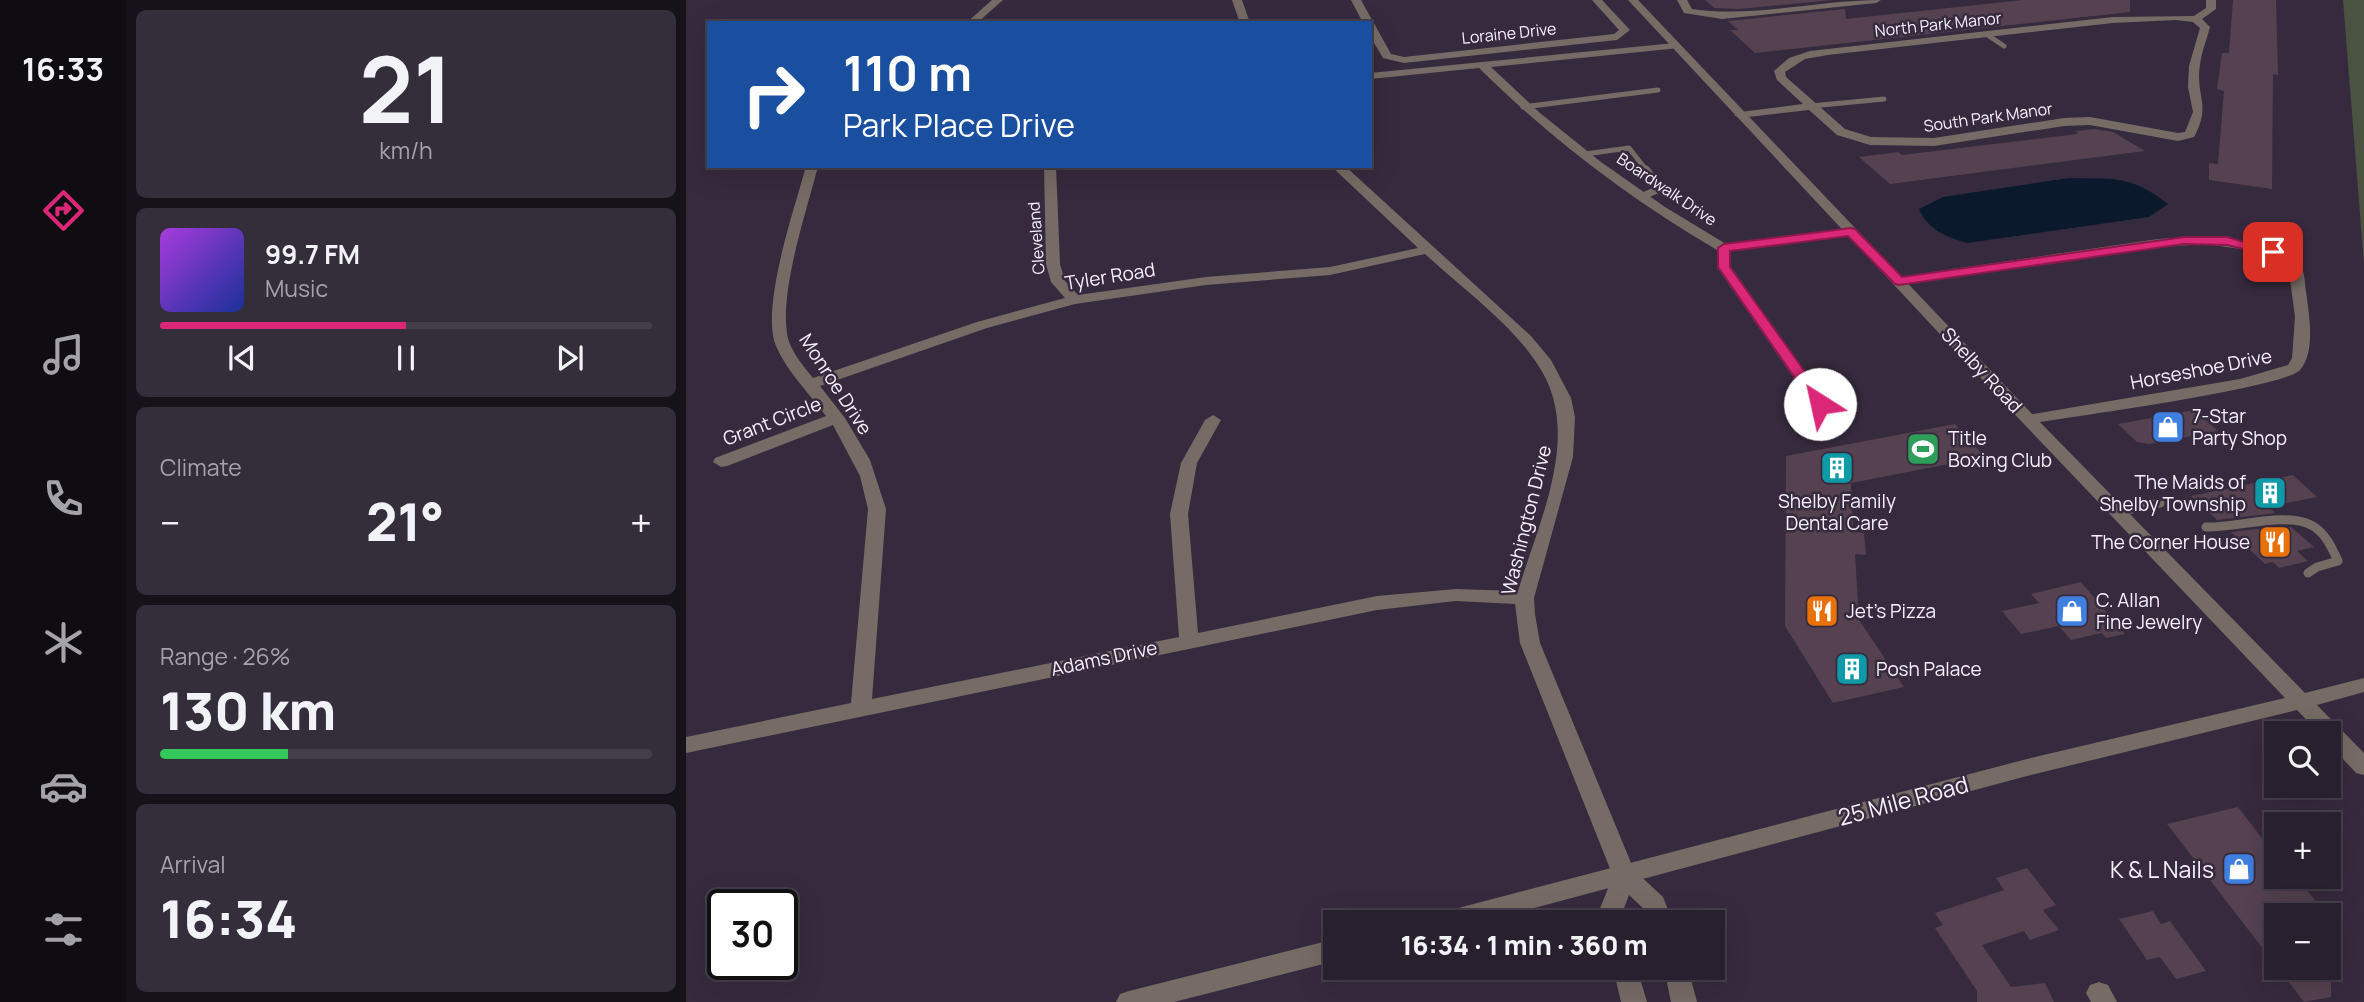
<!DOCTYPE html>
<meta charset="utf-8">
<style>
body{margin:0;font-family:Manrope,sans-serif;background:#342d3a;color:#f1f3f6;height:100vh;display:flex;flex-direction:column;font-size:26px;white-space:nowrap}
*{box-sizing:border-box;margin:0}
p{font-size:23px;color:#a5a3aa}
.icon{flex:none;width:38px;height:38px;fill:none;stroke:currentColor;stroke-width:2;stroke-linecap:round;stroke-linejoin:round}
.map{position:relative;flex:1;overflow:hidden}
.side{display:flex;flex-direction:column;gap:10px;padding:10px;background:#161219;width:560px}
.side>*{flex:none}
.banner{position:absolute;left:21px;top:21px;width:665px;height:147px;border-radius:0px;box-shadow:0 7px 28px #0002,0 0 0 2px #443e4a;background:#1a4fa0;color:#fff;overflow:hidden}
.tools{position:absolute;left:1578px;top:721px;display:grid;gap:14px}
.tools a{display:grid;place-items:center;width:77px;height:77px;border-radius:0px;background:#28202e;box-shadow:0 7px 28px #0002,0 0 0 2px #443e4a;font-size:35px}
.speed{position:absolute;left:21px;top:889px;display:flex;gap:14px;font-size:35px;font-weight:700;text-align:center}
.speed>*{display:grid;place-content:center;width:91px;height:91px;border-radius:50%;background:#28202e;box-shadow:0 7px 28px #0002,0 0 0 2px #443e4a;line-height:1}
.speed .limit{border:4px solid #111;border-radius:10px;background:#fff;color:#111}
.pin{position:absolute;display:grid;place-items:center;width:60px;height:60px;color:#fff;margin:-30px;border-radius:14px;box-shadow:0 4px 10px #0006}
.me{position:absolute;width:77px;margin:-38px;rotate:325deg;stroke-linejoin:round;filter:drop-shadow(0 0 5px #0008)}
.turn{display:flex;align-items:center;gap:24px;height:147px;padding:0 21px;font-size:32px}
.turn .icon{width:91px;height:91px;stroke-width:2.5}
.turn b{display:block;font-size:49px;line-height:60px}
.big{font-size:52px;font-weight:800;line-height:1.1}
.side .widget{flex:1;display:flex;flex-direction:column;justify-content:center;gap:10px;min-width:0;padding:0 24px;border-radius:10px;background:#342d3a}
.side .dial{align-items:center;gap:0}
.dial b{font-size:91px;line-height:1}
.song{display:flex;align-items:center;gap:21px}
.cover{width:84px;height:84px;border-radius:10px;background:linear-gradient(135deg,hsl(280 70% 55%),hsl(230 70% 35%))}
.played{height:7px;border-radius:4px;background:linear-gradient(90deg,#db2777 50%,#443e4a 50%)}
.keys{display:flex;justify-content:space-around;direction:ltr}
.heat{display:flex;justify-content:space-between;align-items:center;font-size:38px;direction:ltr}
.charge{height:10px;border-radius:5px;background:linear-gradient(90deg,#34c759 26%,#443e4a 0)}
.trip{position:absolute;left:637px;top:910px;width:402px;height:70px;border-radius:0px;background:#28202e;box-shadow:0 7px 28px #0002,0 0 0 2px #443e4a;font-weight:800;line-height:70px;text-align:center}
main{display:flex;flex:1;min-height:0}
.tab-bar{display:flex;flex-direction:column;width:126px;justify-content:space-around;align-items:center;background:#100d12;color:#a5a3aa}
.tab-bar .icon{width:49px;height:49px}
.tab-bar .on{color:#db2777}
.tab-bar b{font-size:32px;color:#f1f3f6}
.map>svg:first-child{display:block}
.green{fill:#4a5240}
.water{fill:#0a1a2c}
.building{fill:#55414f}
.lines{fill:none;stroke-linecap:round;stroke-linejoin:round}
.service-far2{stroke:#766b65;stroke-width:5}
.service-far1{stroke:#766b65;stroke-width:7}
.service{stroke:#766b65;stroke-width:9}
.minor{fill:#766b65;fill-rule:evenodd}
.tertiary{fill:#766b65;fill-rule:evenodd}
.route{fill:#db2777;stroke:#8e194d;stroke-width:2}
.labels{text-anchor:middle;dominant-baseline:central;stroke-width:5;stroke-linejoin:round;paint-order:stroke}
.far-street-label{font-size:16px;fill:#f7f0fc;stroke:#362b3e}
.street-label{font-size:19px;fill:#f7f0fc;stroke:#362b3e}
.poi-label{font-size:19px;fill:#f7f0fc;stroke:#362b3e;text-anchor:start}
.near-street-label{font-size:23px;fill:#f7f0fc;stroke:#362b3e}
.near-poi-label{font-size:23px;fill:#f7f0fc;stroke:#362b3e;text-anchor:end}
</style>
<main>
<nav class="tab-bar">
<b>16:33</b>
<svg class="icon on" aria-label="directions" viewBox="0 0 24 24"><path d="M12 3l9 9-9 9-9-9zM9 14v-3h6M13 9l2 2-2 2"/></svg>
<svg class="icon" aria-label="music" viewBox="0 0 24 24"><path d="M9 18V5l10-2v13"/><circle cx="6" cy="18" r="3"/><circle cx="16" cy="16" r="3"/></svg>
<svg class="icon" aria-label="phone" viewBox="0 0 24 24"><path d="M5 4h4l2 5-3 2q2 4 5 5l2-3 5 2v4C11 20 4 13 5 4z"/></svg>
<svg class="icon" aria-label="climate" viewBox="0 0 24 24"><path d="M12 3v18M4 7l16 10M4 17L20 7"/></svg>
<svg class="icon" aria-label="car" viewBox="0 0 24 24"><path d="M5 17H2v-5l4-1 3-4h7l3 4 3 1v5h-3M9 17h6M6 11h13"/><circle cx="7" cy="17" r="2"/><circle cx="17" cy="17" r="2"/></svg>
<svg class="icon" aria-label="filters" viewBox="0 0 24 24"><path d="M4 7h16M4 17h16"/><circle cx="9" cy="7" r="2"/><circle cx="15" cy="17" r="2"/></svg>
</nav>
<section class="side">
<div class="widget dial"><b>21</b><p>km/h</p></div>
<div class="widget">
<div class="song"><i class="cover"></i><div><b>99.7 FM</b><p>Music</p></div></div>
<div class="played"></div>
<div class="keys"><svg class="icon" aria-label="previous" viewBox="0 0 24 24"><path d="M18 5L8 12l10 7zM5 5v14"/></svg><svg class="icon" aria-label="pause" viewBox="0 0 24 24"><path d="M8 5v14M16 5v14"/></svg><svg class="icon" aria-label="next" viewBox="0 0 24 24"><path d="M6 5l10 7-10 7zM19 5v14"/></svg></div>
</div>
<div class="widget"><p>Climate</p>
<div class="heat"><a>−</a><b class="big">21°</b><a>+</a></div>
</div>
<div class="widget"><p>Range · 26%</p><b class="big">130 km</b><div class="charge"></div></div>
<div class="widget"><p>Arrival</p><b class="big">16:34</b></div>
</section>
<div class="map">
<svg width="1678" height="1002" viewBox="0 0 1678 1002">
<rect width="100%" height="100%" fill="#362b3e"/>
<!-- green -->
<path class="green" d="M1657,0H1678V264Z"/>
<!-- water -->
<path class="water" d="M1383,178C1428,179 1445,175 1482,204L1463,217L1281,243C1259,236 1243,231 1233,209L1257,197Z"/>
<!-- building -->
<path class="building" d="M1019,0H1148L1053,9L1028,8Z
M1337,0H1444V12L1069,53L1044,30H1052L1042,21L1159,9L1160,19Z
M1547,0H1590L1592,75L1587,74L1586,189L1523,180V163L1532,164L1538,91L1531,89L1536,53H1543Z
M1409,129L1427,132L1459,151L1204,184L1173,157L1212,152L1216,155L1392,134L1390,131Z
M1508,410L1532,431L1463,444L1451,442L1432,424Z
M1269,424L1299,457L1165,483L1167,532L1178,533L1180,555L1169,554L1173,620L1218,687L1147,703L1099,626L1100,456Z
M1607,475L1631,497L1582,507L1589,513L1531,520L1505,496Z
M1590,527H1605L1628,547L1611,551L1622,561L1593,568L1587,562L1579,564L1545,532Z
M1395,582L1439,634L1420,638L1416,633L1385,640L1373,626L1335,634L1316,611L1353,603L1345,594Z
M1552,807L1591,858V877H1610L1641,915H1591V967L1481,824Z
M1341,868L1370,905L1357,910L1373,930L1344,940L1338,931L1296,945L1325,987L1359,983L1368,1002H1291V991L1249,928L1257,925L1249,913L1318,890L1310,878Z
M1467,911L1475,924L1484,921L1520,971L1490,979L1474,957L1461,960L1433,919Z
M1592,968H1645V997L1618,1002Z"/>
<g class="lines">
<!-- service-far2 -->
<path class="service-far2" d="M1303,36L1318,46
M1125,106L1198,99
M837,107L972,90
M899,154L943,148L961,171"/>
<!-- service-far1 -->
<path class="service-far1" d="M957,196L971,190L970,182L960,169"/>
<!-- service -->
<path class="service" d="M1432,512L1474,503
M1520,527C1551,528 1601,511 1627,526C1640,534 1646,548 1652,561L1631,567L1622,573"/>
<!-- minor -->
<path class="minor" d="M306,0H317L291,23H280Z
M546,0H556L564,23H554Z
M665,0H675L705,54L718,57L928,34L933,30L906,0H916L944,30L931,40L718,63L697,58L684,36V23H677Z
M991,0H1001L1006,9C1068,18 1132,0 1195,0L1190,3L1036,19L998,13Z
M1520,0H1530V9L1516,19L1524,27C1521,39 1515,53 1514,65C1509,97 1526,104 1508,137L1492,141L1404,125L1378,126L1248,146L1184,145L1151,135L1123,110L1054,118L1048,115L1054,112L1117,104L1091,80L1088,71L1103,58L1124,51L1427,17L1508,16L1520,8ZM1490,20L1507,22L1514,28L1503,66L1502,87L1507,112L1499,132L1492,133L1404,117L1378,118L1248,138L1185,137L1159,129L1100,77L1099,72L1119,59L1142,55L1427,23Z
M989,43L993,44V48L805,67L854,113L915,162L979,207L1040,244L1170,229L1172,232L1165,236L1045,251V267L1142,404L1140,407H1128L1031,267V250C944,199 865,139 793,68L684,79V73Z
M120,166H132C121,211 90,299 103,342C108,355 118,367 127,378L291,322L379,298L365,282L360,264L358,166H370L374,264L379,281L392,295L520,277L644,267L732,248L645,166H659L845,336L865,360L885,398L889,417L887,457L848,598L849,614L854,643L948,870L977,897L987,922H963L959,910L943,895L935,916L937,922H913L911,916L927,876L834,643L829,604L770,601L691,610L0,753V737L165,703L182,509L174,476L147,425L41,466L35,467L27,462L29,458L140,416C124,394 101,372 90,346C74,307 109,208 120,166ZM739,254C775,287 823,322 850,362C899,430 853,520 832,591L770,589L691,596L512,633L502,514L511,463L535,420L527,415L519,420L495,463L484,514L493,637L186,699L200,509L184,460L159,418L134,386L301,328L389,304L520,285L644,275Z
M1520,236C1547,240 1604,242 1617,271C1619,277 1619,286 1620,292C1623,314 1630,352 1614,370C1595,389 1382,417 1342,424L1334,419L1336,416L1554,379L1602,365L1606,358L1609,317L1603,272L1589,259L1575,252L1520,244L1472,247L1213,285L1206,281L1213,277L1472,239Z
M927,968H951L961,1002H935Z
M978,968H1002L1011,1002H985Z
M1413,982L1422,985L1431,1002H1405L1400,993L1404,985Z"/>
<!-- tertiary -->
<path class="tertiary" d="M942,0H952L1348,416L1619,693L1678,678V692L1631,705L1678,753V775L1670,773L1643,744V733H1633L1611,710L1341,776L796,922H745L749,915L757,912L1341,759L1599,698L1336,422Z
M649,939V961L488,1002H430L434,994L443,991Z"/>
</g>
<!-- route -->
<path class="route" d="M1165,228L1169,229L1216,277L1498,237H1541L1593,252L1587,256L1541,245L1498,244L1213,285L1209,284L1162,236L1044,251V267L1142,404L1134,408L1129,407L1032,267V248L1038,244Z"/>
<!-- icons -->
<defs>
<symbol id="shop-square" viewBox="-11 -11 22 22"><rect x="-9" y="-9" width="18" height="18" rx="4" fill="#3f7fe0" stroke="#362b3e"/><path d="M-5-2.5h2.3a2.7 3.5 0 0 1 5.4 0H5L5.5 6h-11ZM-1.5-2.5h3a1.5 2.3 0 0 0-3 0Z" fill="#fff"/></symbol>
<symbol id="stadium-square" viewBox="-11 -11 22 22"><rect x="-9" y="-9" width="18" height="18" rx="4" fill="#2e9e5b" stroke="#362b3e"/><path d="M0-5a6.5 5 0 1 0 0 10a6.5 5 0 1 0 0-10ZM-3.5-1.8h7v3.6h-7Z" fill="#fff"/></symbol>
<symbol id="building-square" viewBox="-11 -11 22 22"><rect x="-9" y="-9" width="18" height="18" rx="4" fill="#0f9aa8" stroke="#362b3e"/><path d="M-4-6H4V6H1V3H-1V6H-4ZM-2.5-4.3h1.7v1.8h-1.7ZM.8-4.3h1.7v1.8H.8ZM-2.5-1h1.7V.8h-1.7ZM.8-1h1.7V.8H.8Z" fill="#fff"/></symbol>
<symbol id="restaurant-square" viewBox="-11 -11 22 22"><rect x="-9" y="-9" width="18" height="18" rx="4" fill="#e8710a" stroke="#362b3e"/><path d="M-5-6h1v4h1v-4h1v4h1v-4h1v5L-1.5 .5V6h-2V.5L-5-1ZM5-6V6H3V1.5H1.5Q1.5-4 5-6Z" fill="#fff"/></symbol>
</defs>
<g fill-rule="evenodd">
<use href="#shop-square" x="1463" y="408" width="38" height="38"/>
<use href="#stadium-square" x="1218" y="430" width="38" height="38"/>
<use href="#building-square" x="1132" y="449" width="38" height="38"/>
<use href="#building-square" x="1565" y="474" width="38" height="38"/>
<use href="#restaurant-square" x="1570" y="523" width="38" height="38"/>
<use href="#restaurant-square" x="1117" y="592" width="38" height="38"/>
<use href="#shop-square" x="1367" y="592" width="38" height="38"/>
<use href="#building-square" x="1147" y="650" width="38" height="38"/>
<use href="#shop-square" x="1534" y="850" width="38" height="38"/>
</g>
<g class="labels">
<!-- far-street labels -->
<g class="far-street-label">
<text transform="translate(1252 24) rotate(-6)">North Park Manor</text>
<text transform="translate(823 33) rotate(-6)">Loraine Drive</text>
<text transform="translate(1302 117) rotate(-8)">South Park Manor</text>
<text transform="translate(981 189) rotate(34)">Boardwalk Drive</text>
<text transform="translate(350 238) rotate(-94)">Cleveland</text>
</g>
<!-- street labels -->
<g class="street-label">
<text transform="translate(424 276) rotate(-9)">Tyler Road</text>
<text transform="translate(1515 369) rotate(-11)">Horseshoe Drive</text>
<text transform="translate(1296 370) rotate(47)">Shelby Road</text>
<text transform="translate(150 384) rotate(57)">Monroe Drive</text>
<text transform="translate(86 421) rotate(-21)">Grant Circle</text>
<text transform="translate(840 520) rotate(-76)">Washington Drive</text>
<text transform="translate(418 658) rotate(-12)">Adams Drive</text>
</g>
<!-- poi labels -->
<g class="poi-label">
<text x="1506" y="416">7-Star<tspan x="1506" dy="22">Party Shop</tspan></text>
<text x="1262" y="438">Title<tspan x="1262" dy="22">Boxing Club</tspan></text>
<text x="1560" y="482" text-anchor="end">The Maids of<tspan x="1560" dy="22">Shelby Township</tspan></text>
<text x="1151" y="501" text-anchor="middle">Shelby Family<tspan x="1151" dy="22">Dental Care</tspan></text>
<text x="1564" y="542" text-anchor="end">The Corner House</text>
<text x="1410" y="600">C. Allan<tspan x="1410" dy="22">Fine Jewelry</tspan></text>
<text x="1160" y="611">Jet's Pizza</text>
<text x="1190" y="669">Posh Palace</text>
</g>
<!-- near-street labels -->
<g class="near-street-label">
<text transform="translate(1217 800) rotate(-15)">25 Mile Road</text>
</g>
<!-- near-poi labels -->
<g class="near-poi-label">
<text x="1528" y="869">K &amp; L Nails</text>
</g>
</g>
</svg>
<div class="tools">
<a><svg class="icon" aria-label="search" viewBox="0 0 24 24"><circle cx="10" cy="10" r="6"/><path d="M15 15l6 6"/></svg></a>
<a>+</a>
<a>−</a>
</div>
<div class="speed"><div class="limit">30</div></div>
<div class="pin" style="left:1587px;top:252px;background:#d93025"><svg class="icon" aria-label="arrive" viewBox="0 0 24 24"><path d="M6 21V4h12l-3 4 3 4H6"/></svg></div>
<svg class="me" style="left:1134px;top:404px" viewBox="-20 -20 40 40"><circle r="19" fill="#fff"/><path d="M0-13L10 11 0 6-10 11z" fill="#db2777"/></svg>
<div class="trip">16:34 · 1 min · 360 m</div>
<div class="banner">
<div class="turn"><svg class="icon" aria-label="right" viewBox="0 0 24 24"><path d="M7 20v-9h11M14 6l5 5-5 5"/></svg><div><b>110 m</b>Park Place Drive</div></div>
</div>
</div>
</main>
